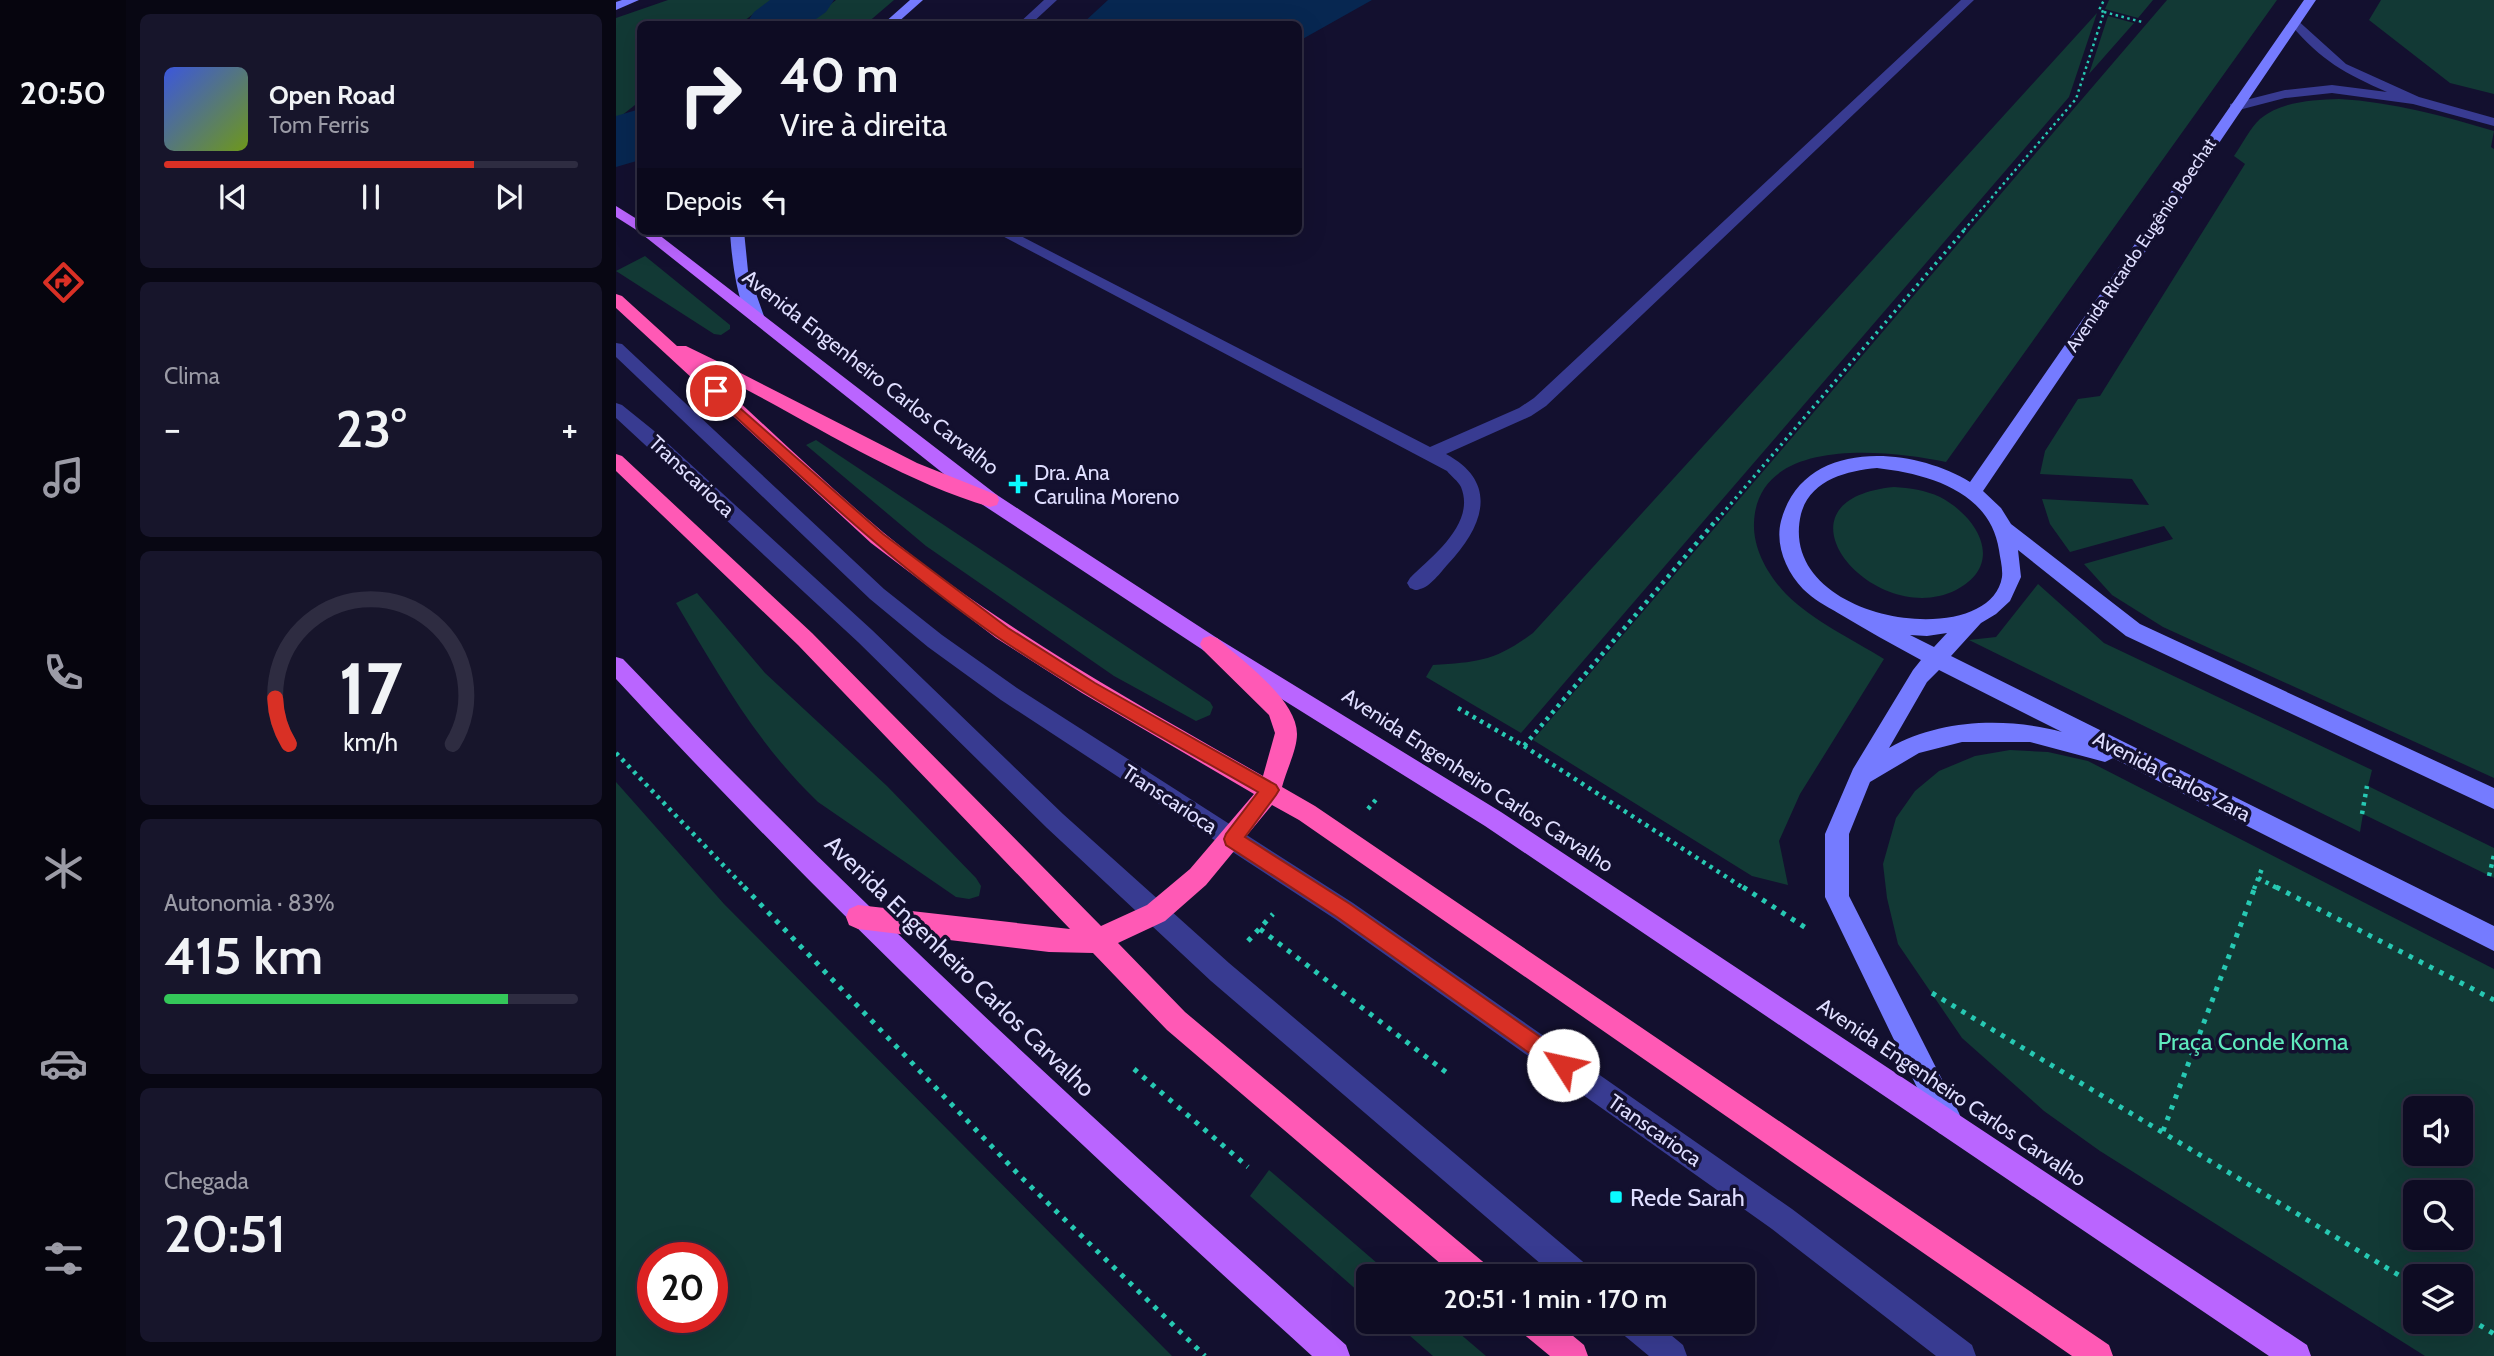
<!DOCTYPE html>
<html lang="pt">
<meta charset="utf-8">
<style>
body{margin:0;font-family:Cabin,sans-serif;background:#17152b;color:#f1f3f6;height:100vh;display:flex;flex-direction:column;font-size:26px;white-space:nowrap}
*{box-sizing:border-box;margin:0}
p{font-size:23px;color:#9b9ba6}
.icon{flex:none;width:38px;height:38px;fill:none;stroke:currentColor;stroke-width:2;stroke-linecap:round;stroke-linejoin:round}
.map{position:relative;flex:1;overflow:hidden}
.sheet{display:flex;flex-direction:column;gap:14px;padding:14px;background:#080713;width:490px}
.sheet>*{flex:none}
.banner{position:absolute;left:21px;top:21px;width:665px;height:214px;border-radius:10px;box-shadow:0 7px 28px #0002,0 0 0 2px #2e2c41;background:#0e0c23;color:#f1f3f6;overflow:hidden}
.buttons{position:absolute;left:1787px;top:1096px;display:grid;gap:14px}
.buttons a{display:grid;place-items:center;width:70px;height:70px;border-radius:10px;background:#0e0c23;box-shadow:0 7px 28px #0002,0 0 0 2px #2e2c41;font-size:35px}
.speed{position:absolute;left:21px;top:1242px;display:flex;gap:14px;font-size:35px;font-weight:700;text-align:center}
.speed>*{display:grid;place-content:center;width:91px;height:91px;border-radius:50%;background:#0e0c23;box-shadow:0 7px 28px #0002,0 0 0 2px #2e2c41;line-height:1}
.speed .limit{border:10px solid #d22;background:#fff;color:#111}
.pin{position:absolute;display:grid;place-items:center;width:60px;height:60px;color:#fff;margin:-30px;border:4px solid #fff;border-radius:50%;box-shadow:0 2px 7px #0007}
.me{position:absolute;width:77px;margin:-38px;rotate:305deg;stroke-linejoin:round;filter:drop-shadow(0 0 5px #0008)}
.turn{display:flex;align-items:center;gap:24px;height:147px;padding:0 28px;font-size:32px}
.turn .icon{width:91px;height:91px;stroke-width:2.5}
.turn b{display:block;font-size:49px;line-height:60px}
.then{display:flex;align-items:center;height:66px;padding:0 28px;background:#0003;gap:14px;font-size:26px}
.big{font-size:52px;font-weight:600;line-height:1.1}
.sheet .card{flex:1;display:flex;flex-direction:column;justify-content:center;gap:10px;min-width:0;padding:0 24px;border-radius:10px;background:#17152b}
.sheet .dial{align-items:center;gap:0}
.dial svg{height:182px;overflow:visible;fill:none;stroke:#2e2c41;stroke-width:7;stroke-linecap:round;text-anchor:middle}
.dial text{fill:#f1f3f6;stroke:none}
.song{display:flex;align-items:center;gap:21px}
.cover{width:84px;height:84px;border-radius:10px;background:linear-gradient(135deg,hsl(230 70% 55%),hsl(80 70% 35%))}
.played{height:7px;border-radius:4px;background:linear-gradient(90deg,#d93025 75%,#2e2c41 75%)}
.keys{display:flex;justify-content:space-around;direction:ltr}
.heat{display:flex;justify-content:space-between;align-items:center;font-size:38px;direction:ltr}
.charge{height:10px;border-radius:5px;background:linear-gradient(90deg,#34c759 83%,#2e2c41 0)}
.trip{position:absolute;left:740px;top:1264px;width:399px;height:70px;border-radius:10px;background:#0e0c23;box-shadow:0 7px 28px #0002,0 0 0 2px #2e2c41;font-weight:600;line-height:70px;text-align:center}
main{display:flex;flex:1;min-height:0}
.tab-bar{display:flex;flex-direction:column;width:126px;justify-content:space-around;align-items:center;background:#06050e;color:#9b9ba6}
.tab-bar .icon{width:49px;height:49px}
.tab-bar .selected{color:#d93025}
.tab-bar b{font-size:32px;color:#f1f3f6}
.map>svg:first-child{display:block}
.green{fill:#123935;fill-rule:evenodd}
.water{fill:#072751}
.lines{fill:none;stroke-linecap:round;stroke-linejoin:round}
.river{fill:#072751;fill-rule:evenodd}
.path-far3{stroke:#27c9b3;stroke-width:2.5;stroke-dasharray:2.5 3.5;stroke-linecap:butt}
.path-far2{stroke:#27c9b3;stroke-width:3.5;stroke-dasharray:2.5 4.5;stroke-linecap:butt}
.path-far1{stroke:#27c9b3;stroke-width:4.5;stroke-dasharray:3.5 5;stroke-linecap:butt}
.path{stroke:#27c9b3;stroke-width:5;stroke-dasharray:4.5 7;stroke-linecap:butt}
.lane{fill:#383b91;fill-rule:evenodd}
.street{fill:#383b91;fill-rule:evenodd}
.secondary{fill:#757bff;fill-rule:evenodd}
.primary{fill:#ba65ff;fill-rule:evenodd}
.highway{fill:#ff59b5;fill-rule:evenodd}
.route{fill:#d93025;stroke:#8d1f18;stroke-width:2}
.poi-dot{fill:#0af9ff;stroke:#13102f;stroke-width:2.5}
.labels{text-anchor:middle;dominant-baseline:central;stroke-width:7;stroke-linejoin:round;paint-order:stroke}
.far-street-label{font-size:18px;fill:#dfdeff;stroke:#13102f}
.street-label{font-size:21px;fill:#dfdeff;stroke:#13102f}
.poi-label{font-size:21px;fill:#dfdeff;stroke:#13102f;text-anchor:start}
.near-street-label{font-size:24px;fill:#dfdeff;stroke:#13102f}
.near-park-label{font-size:24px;fill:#5feabd;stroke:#13102f}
.near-poi-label{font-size:24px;fill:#dfdeff;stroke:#13102f;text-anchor:start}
</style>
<main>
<nav class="tab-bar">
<b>20:50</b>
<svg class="icon selected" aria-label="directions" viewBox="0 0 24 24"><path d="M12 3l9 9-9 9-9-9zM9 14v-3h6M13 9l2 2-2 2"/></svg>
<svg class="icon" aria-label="music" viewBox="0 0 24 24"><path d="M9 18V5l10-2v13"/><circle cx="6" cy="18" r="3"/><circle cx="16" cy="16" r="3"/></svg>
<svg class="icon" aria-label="phone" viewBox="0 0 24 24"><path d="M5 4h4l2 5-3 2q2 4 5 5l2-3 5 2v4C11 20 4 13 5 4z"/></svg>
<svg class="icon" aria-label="climate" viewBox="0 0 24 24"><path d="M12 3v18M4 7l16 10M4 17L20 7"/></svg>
<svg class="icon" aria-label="car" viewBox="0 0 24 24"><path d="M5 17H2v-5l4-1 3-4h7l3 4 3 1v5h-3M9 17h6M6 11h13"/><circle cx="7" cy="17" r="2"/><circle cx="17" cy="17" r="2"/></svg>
<svg class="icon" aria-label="filters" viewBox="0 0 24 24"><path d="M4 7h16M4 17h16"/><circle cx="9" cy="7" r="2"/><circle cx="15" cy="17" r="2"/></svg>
</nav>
<section class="sheet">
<div class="card">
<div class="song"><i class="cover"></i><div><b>Open Road</b><p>Tom Ferris</p></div></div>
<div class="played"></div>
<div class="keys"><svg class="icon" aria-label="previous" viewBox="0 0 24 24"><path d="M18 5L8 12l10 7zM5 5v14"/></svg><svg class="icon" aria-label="pause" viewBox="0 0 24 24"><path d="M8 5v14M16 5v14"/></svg><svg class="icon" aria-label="next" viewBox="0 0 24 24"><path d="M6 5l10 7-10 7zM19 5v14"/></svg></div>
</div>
<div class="card"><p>Clima</p>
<div class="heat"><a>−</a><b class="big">23°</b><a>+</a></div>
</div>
<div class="card dial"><svg viewBox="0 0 100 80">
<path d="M14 69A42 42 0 1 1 86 69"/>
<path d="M14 69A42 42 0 0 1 8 49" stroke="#d93025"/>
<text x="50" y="56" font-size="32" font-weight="700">17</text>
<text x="50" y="72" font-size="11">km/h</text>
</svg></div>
<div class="card"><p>Autonomia · 83%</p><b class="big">415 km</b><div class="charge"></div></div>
<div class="card"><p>Chegada</p><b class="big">20:51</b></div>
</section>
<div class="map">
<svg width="1878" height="1356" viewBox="0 0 1878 1356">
<rect width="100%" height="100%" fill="#13102f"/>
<!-- green -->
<path class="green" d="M52,0H156L124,24H24V101L0,120V18Z
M220,0H278L250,24H189Z
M1493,0H1537L1522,18L1489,9Z
M1551,0H1661L1330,462C1271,450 1141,435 1138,523C1137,549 1152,575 1170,594C1197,621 1236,639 1268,659L1184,794L1163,841L1172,885L1136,876L917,740Z
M1765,0H1878V94L1834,83L1753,20Z
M1481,13L1453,97L905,733L810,677L817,665C863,662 879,661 917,633Z
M1492,16L1518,23L1473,74Z
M1723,99C1777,102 1827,116 1878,131L1875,147L1878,149V778L1547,627L1496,595L1468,564L1557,539L1548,526L1454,552L1434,524L1426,499L1533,505L1516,479L1424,474L1429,451L1462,399L1484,396L1629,164L1618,156C1626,145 1634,128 1644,119C1665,101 1698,100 1723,99Z
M29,256L114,325V329L105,335L98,334L0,271Z
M200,440L594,702L597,707L594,715L580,721L498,676L310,546L190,445Z
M1278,487C1294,488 1309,490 1324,497C1362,517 1390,564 1340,590C1258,631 1146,500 1278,487Z
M1422,584L1488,643L1756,770L1752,786L1878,848V878L1747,814L1744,832L1353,640L1380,637Z
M81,593L149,673L271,786L360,878L365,886L363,896L353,899L340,897L202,802C142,745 102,674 60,603Z
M1394,750L1432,752L1472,761L1878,969V1356H1809L1484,1151L1428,1111L1346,1038L1282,944L1271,898L1267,864L1280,818L1299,791L1323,771L1359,756ZM1799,1108H1844V1153H1799ZM1799,1192H1844V1237H1799ZM1799,1276H1844V1321H1799Z
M0,782L108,904L556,1356H0ZM37,1258H96V1318H37Z
M653,1170L776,1276H752V1300L634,1196Z
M777,1321H829L870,1356H817Z"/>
<!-- water -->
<path class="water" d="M492,0H756L683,41L682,24H466Z"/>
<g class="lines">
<!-- river -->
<path class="river" d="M154,0H218L210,12L193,24H130L138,12Z
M24,109V160L0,167V116Z"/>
<!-- path-far3 -->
<path class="path-far3" d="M1488,12L1526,22
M1348,230L1460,99L1488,12L1483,10L1488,0"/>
<!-- path-far2 -->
<path class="path-far2" d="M1101,520L1350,228"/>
<!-- path-far1 -->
<path class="path-far1" d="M842,708L908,746L1102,518
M908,746L1129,889
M0,753L130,889
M752,809L763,796
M1746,814L1751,786
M1873,876L1878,855
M1642,878L1663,889
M1638,889L1647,866"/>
<!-- path -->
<path class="path" d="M128,887L405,1177L589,1356
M1127,887L1190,928
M1660,887L1878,1000
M644,929L831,1073
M632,941L657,914
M1316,993L1799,1285
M518,1069L632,1167
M1547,1131L1639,887
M1844,1313L1878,1334"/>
<!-- lane -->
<path class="lane" d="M428,0H441L415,24H402Z
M1345,0H1358L930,406L915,416L830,454C884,483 867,527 832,564C825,572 814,587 804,589C800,591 799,590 794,588L791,583L794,578C816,556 860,524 845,487C842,481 835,476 831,471L377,231H395L814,447L903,408L918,398Z
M0,343L6,344L268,589L326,635L401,688L737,903L1176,1209L1356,1345L1360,1356H1320L1156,1229L719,919L385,700L312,647L254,599L0,357Z
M0,403L6,405L37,430L256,630L447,814L613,963L972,1266L977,1276H939L595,981L431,828L242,642L0,418Z
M1000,1321H1038L1067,1345L1071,1356H1033L1004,1332Z"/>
<!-- street -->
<path class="street" d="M1679,18L1730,64L1803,97L1878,118V126L1797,104L1716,93L1669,98L1619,111L1614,110V104L1669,90L1716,85L1771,92C1728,73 1706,61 1675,25V19Z"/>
<!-- secondary -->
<path class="secondary" d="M6,0H23L0,10V2Z
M294,0H307L280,24H267Z
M1688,0H1700L1367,491L1385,508L1395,524L1524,624L1878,788V809L1510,636L1402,550L1405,577L1394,601L1380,614L1365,623L1335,656L1878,926V951L1497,758L1489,762L1414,742H1346L1303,753L1254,782L1233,834V896L1343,1113L1347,1123L1343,1133L1333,1137L1323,1133L1209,897V834L1237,769L1297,670L1305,660C1277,645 1249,629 1222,613C1210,606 1197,599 1187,589C1170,571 1159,545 1165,521C1187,438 1295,446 1354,482ZM1261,468C1312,474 1374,491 1383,550C1384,558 1387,568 1386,577C1374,653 1159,623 1185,514C1194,480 1230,471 1261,468ZM1331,633L1318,647L1294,635L1311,636ZM1323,670L1446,732C1390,717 1324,719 1273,748L1311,682Z
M114,231H128L132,271L149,319L147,323L141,324C121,319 115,250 114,231Z"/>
<!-- primary -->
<path class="primary" d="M0,206L24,221V231H38L381,495L601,638L885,812L1691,1345L1695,1356H1653L869,826L587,650L367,505L22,231L0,217Z
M0,657L7,659C237,900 481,1124 730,1345L734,1356H696C456,1138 220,917 0,679Z"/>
<!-- highway -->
<path class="highway" d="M0,294L6,296L61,346H70L109,365L301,463L381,495L383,500L381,505L374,507C271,476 180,412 84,366C145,421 205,480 268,533C385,629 516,701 647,776L659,733L653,715L587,650L584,644L587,638L594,636L601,638C625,660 681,699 681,734C681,750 670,771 666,787L699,806L1493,1345L1497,1356H1456L683,820L656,805L590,885L549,921L502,943L569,1012L872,1266L877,1276H839L551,1030L477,953L433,952L242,929L233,925L230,917L233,909L242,905L454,929L182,645L0,471V454L6,456L196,633L485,926L531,905L574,869L638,794L466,693L380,638L255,543L0,308Z
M901,1321H939L968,1345L972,1356H934L905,1332Z"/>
</g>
<!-- route -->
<path class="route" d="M100,387L267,534L392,628L479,683L660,785L663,790L660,795L629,837L734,904L954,1058L957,1065L954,1072L947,1075L940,1072L721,917L610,845L608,839L610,834L642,792C555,742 466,694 383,638C279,567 188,479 96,395L94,391Z"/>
<!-- markers -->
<g class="poi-dot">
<path d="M398.5 473.5h7v7h7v7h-7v7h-7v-7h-7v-7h7z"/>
<rect x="993" y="1190" width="14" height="14" rx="3.5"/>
</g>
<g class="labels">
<!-- far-street labels -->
<g class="far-street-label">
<text transform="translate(1525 245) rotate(-56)">Avenida Ricardo Eugênio Boechat</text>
</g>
<!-- street labels -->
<g class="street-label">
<text transform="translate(255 372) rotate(38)">Avenida Engenheiro Carlos Carvalho</text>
<text transform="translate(76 476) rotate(43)">Transcarioca</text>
<text transform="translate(1556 776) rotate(27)">Avenida Carlos Zara</text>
<text transform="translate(862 780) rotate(33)">Avenida Engenheiro Carlos Carvalho</text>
<text transform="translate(554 799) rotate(33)">Transcarioca</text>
<text transform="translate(1336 1092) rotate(34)">Avenida Engenheiro Carlos Carvalho</text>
<text transform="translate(1039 1130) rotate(35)">Transcarioca</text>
</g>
<!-- poi labels -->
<g class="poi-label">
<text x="418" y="472">Dra. Ana<tspan x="418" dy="24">Carulina Moreno</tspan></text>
</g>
<!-- near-street labels -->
<g class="near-street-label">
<text transform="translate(344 966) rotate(44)">Avenida Engenheiro Carlos Carvalho</text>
</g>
<!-- near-park labels -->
<g class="near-park-label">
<text x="1637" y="1041">Praça Conde Koma</text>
</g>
<!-- near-poi labels -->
<g class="near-poi-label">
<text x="1014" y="1197">Rede Sarah</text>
</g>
</g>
</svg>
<div class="buttons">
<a><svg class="icon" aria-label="sound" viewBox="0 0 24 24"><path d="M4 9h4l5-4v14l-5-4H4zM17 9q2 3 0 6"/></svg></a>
<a><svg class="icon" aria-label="search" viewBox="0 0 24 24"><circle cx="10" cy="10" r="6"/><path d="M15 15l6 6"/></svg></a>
<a><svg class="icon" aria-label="layers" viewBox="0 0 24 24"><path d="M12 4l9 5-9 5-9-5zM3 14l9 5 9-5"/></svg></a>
</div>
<div class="speed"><div class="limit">20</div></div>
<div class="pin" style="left:100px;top:391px;background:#d93025"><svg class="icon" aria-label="arrive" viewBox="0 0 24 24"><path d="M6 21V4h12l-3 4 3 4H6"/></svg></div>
<svg class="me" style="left:947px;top:1065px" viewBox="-20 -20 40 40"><circle r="19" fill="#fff"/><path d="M0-13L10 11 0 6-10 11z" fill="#d93025"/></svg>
<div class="trip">20:51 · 1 min · 170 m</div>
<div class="banner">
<div class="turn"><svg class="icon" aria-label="right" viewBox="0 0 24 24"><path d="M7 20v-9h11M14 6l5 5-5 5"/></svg><div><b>40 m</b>Vire à direita</div></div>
<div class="then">Depois<svg class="icon" aria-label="left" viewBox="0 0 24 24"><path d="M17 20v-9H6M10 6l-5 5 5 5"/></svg></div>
</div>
</div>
</main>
